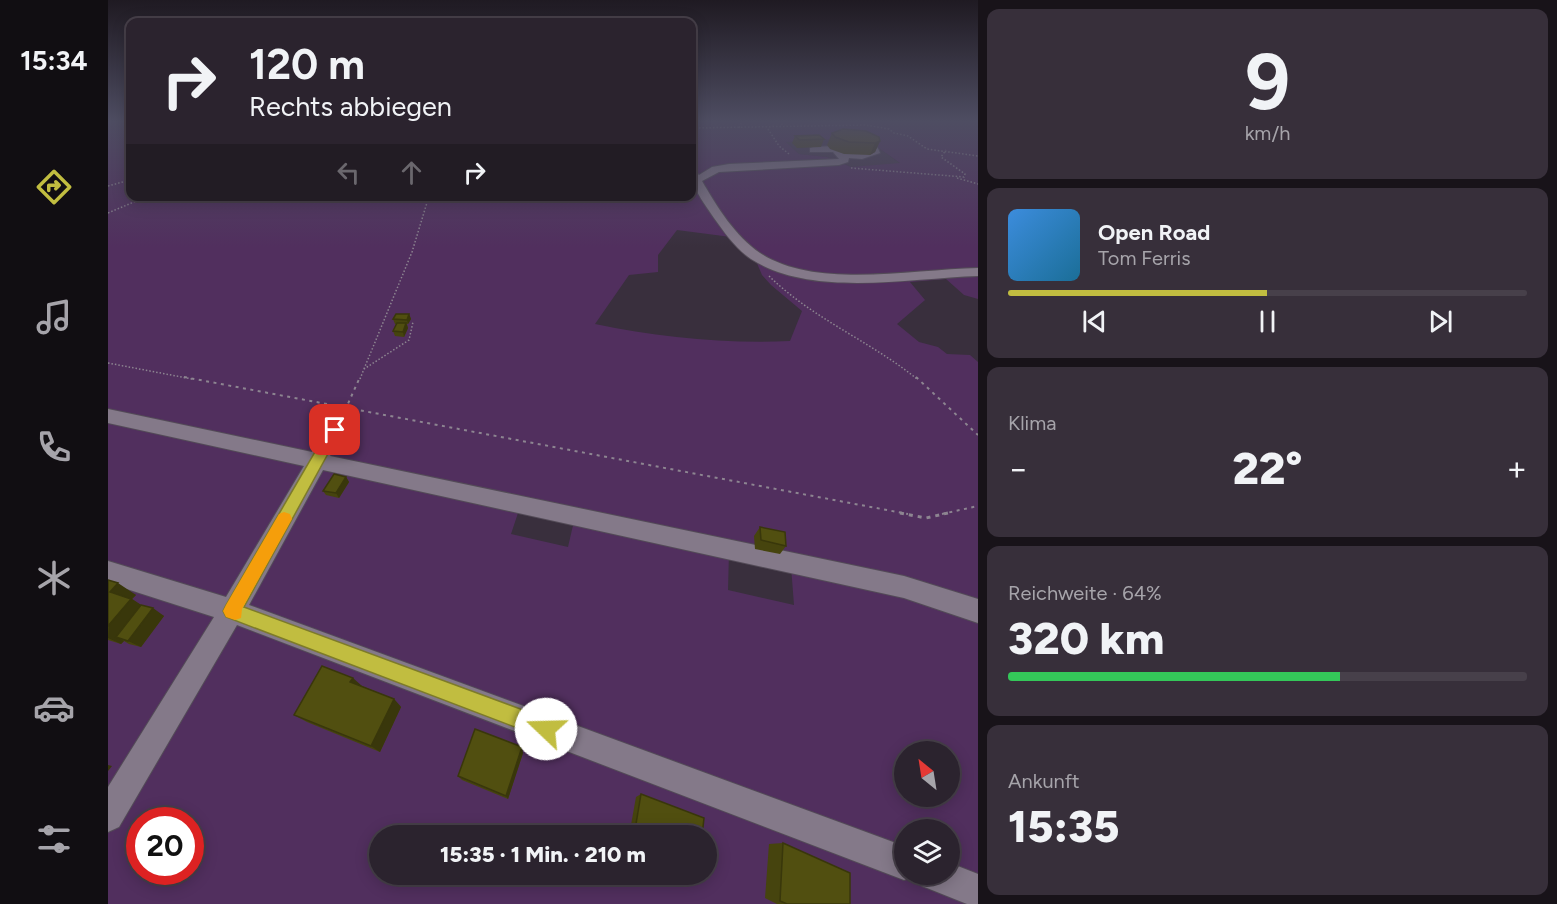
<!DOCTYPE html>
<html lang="de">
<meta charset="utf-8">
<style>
body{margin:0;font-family:Figtree,sans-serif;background:#372f3a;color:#f1f3f6;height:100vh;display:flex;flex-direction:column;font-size:22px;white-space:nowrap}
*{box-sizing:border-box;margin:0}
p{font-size:20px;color:#a6a4aa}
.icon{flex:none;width:33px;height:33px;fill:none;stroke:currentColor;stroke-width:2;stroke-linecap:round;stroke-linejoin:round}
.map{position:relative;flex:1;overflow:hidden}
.panel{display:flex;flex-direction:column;gap:9px;padding:9px;background:#181319;width:579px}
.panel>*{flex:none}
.guide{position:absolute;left:18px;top:18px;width:570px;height:183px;border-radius:12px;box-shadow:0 3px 15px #0003,0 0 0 2px #47404a;background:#2b232e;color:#f1f3f6;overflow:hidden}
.needle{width:39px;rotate:330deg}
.controls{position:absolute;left:786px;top:741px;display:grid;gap:12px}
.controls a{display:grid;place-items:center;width:66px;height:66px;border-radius:50%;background:#2b232e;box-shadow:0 3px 15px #0003,0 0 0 2px #47404a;font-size:30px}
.speed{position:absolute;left:18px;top:807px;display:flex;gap:12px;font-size:30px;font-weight:700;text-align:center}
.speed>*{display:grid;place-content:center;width:78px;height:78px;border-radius:50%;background:#2b232e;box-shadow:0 3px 15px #0003,0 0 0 2px #47404a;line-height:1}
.speed .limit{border:9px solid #d22;background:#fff;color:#111}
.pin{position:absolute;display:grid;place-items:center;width:51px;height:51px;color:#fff;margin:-26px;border-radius:12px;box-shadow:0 3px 9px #0006}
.me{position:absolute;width:66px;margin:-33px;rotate:291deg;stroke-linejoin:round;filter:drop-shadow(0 0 4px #0008)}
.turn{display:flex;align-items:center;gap:21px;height:126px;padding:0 24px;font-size:27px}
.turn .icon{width:78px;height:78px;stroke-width:2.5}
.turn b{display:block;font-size:42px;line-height:51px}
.lanes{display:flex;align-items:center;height:57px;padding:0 24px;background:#0003;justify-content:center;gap:30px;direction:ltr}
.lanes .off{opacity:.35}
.big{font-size:45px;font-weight:800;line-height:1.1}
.panel .widget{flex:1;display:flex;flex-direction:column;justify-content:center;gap:9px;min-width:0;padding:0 21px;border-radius:12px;background:#372f3a}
.panel .dial{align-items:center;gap:0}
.dial b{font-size:78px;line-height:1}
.song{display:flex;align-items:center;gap:18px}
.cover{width:72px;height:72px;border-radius:9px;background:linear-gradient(135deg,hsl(210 70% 55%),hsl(200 70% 35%))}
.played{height:6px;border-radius:3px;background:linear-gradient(90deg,#c1bd40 50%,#47404a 50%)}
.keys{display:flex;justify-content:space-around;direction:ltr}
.heat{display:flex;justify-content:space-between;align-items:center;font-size:33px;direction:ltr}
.charge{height:9px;border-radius:4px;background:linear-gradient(90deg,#34c759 64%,#47404a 0)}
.trip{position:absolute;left:261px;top:825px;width:348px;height:60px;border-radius:30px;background:#2b232e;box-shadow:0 3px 15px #0003,0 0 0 2px #47404a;font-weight:800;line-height:60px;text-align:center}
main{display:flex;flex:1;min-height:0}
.dock{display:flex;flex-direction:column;width:108px;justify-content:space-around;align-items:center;background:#110e12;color:#a6a4aa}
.dock .icon{width:42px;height:42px}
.dock .on{color:#c1bd40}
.dock b{font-size:27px;color:#f1f3f6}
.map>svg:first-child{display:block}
.built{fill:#44364a}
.green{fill:#512f5e;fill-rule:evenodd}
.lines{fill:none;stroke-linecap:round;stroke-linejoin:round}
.minor-casing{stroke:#534b57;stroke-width:2}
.path-far2{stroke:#8d8591;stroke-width:1.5;stroke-dasharray:1.5 2;stroke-linecap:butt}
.path-far1{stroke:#8d8591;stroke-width:2;stroke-dasharray:3 4.5;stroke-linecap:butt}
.path{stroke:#8d8591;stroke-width:3;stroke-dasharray:4 5;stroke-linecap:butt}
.minor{fill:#847989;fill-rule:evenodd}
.wall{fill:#46440e}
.shaded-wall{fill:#39370b}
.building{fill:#514f10;stroke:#39370b;stroke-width:1.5}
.route{fill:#c1bd40;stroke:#7d7b2a;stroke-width:1.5}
.slow{fill:#f59e0b}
</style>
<main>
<nav class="dock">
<b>15:34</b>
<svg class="icon on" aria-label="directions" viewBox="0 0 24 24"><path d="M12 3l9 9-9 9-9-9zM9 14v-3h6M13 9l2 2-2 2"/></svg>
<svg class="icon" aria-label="music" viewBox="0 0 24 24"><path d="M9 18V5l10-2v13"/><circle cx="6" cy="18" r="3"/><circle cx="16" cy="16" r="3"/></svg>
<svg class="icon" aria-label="phone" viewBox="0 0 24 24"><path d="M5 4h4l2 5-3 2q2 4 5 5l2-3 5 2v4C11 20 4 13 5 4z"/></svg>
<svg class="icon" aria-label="climate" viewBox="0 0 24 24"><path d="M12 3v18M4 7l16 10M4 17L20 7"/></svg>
<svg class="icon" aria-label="car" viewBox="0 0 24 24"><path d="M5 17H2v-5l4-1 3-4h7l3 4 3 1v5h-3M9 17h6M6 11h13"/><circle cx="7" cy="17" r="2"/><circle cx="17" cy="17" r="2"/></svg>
<svg class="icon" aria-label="filters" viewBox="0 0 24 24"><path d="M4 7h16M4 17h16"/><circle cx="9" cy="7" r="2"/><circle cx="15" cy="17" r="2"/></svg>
</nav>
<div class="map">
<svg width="870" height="904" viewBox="0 0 870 904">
<rect width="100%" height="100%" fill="#392f3d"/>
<!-- built -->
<path class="built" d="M755,137L793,164L743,167L719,157L691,154L677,141Z"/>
<!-- green -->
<path class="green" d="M0,120H22V196H584V120H870V299L856,295L838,279L802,282L817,300L789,324L811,342L830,347L839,354L862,355L870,362V904H0ZM755,137L792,163L743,167L719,157L691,154L678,142ZM569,230L623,237L648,261L654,275L663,285L694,311L682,341C617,344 550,337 487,324L521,275L550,272V255ZM411,510L466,521L460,547L403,534ZM621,552L683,566L686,605L620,590ZM796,752H842V796H796ZM32,820H82V872H32ZM796,830H842V874H796ZM272,836H598V874H272Z"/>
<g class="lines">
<defs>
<path id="minor" d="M744,138C755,140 769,141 772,153L754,159L741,158L740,162L731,165L611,172L594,181C609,207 627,236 652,253C708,290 806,269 870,268V276C802,278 703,298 643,259C628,249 616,232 606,218C596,203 582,186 584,169L591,175L604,167L621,164L731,159L725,152H702V148L705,147L727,146L735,152L762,151L756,146L741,143V139Z
M0,409L204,452L220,425L227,423L234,425L236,430L222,456L796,576L870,599V623L796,598L215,470L141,605L796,846V874L808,875L796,880L129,625L11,827L0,832V787L106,617L0,583V561L118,597L196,466L0,423Z
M842,863L870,874V904H859L814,886L809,874H842Z"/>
</defs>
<!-- minor casing -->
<use href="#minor" class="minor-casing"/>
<!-- path-far2 -->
<path class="path-far2" d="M631,120L633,124L631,128
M674,120V127
M584,128L758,125L781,129L786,133L800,136L819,149L870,156
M660,129L671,146L681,154
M743,168L856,177L857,174L833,157L838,150
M849,178L870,184
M0,186L22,180
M0,213L40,196
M661,276C705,319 762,341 809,379
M0,363L84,379
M256,369L304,252L321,196
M252,379L256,369L301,340L305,322"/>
<!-- path-far1 -->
<path class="path-far1" d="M76,377L800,514
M808,377L870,435
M234,417L252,377
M834,514L870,506"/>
<!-- path -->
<path class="path" d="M792,513L818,518L840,513"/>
<!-- minor -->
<use href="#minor" class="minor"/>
</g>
<!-- wall -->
<path class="wall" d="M724,133L772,141L767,152L762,155L736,154L722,149L719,145Z
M687,136L716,139L713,147L689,148L684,143Z
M301,314L303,319L300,324H299L300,328L296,337L287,336L285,331L288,324H287L285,319Z
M238,477L241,482L231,498L218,495L215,491Z
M652,527L678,546L672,554L647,549L646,536Z
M0,580L28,595L24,599L34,606L56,616L33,647L21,644L16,641L13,644L0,640Z
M254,686L286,699L293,707L272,752L199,722L186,715Z
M415,753L400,799L354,780L350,776Z
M533,794L594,836H521L528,797Z
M675,843L742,904H669L657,898L661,844Z
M566,874H590L589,881L580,880Z"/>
<!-- shaded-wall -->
<path class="shaded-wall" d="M772,141L767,152L762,155L767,143Z
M301,314L303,319L300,324L299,320Z
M298,323L300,328L296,337L295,332Z
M238,477L241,482L231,498L228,493Z
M10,583L28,595L24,599L41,610L8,637L16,641L13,644L0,638L2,592Z
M45,608L56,616L33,647L20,641Z
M245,678L254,686L252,691L242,682Z
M286,699L293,707L272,752L263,746Z
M414,747L415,753L400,799L398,796Z
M0,765L4,766L0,771Z"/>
<!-- building -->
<path class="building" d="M735,129L758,131L771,137L772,141L767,143L741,142L727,137L724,133Z
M711,135L716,139L692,140L687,136Z
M288,314H301L299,320L285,319Z
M289,323H298L295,332L285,331Z
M226,474L238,477L228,493L215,491Z
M652,527L677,532L678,546L653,540Z
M0,580L10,583L2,592L23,599L0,626Z
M33,605L45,608L20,641L8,637Z
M214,666L245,678L242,682L286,699L263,746L186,715Z
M367,729L414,747L398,796L350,776Z
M533,794L596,818L594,836H526Z
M675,843L742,873V904H679L672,901Z
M572,874H590L589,881Z"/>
<!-- sky -->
<linearGradient id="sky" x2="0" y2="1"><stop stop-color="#1f1a22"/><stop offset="0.49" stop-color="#4e4d62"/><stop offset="1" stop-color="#4e4d62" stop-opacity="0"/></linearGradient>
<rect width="870" height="247" fill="url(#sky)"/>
<!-- route -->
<path class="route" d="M227,425L233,430L136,607L445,721L448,729L445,736L438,739L118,617L115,611L118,605L222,426Z"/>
<!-- slow -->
<path class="slow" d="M176,512L182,514L184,519L134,609L133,618L127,620L118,617L115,611L118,605L171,514Z"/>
</svg>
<div class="controls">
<a><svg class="needle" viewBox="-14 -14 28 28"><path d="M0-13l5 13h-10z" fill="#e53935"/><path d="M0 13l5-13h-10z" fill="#a6a4aa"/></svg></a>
<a><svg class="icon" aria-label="layers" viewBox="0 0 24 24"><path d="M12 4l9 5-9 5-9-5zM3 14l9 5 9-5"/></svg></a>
</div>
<div class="speed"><div class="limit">20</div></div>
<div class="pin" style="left:227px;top:430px;background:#d93025"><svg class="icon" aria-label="arrive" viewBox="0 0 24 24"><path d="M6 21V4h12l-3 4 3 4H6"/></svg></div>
<svg class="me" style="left:438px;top:729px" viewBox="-20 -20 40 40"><circle r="19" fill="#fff"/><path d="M0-13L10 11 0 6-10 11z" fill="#c1bd40"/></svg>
<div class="trip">15:35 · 1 Min. · 210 m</div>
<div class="guide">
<div class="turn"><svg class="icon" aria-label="right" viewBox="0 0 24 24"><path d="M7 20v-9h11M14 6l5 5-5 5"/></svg><div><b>120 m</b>Rechts abbiegen</div></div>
<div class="lanes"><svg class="icon off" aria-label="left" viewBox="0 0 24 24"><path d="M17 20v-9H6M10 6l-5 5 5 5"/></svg><svg class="icon off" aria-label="ahead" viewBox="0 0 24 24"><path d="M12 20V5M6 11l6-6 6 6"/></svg><svg class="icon" aria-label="right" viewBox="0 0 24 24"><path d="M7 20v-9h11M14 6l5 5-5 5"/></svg></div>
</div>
</div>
<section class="panel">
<div class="widget dial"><b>9</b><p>km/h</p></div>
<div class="widget">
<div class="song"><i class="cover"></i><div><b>Open Road</b><p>Tom Ferris</p></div></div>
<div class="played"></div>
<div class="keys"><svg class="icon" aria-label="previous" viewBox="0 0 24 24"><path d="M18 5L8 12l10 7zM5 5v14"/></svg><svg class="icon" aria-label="pause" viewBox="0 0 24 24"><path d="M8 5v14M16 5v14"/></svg><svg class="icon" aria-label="next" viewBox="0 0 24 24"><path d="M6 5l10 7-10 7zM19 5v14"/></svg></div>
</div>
<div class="widget"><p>Klima</p>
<div class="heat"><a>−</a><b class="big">22°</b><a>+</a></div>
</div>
<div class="widget"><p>Reichweite · 64%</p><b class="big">320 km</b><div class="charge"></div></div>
<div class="widget"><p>Ankunft</p><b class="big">15:35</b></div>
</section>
</main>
